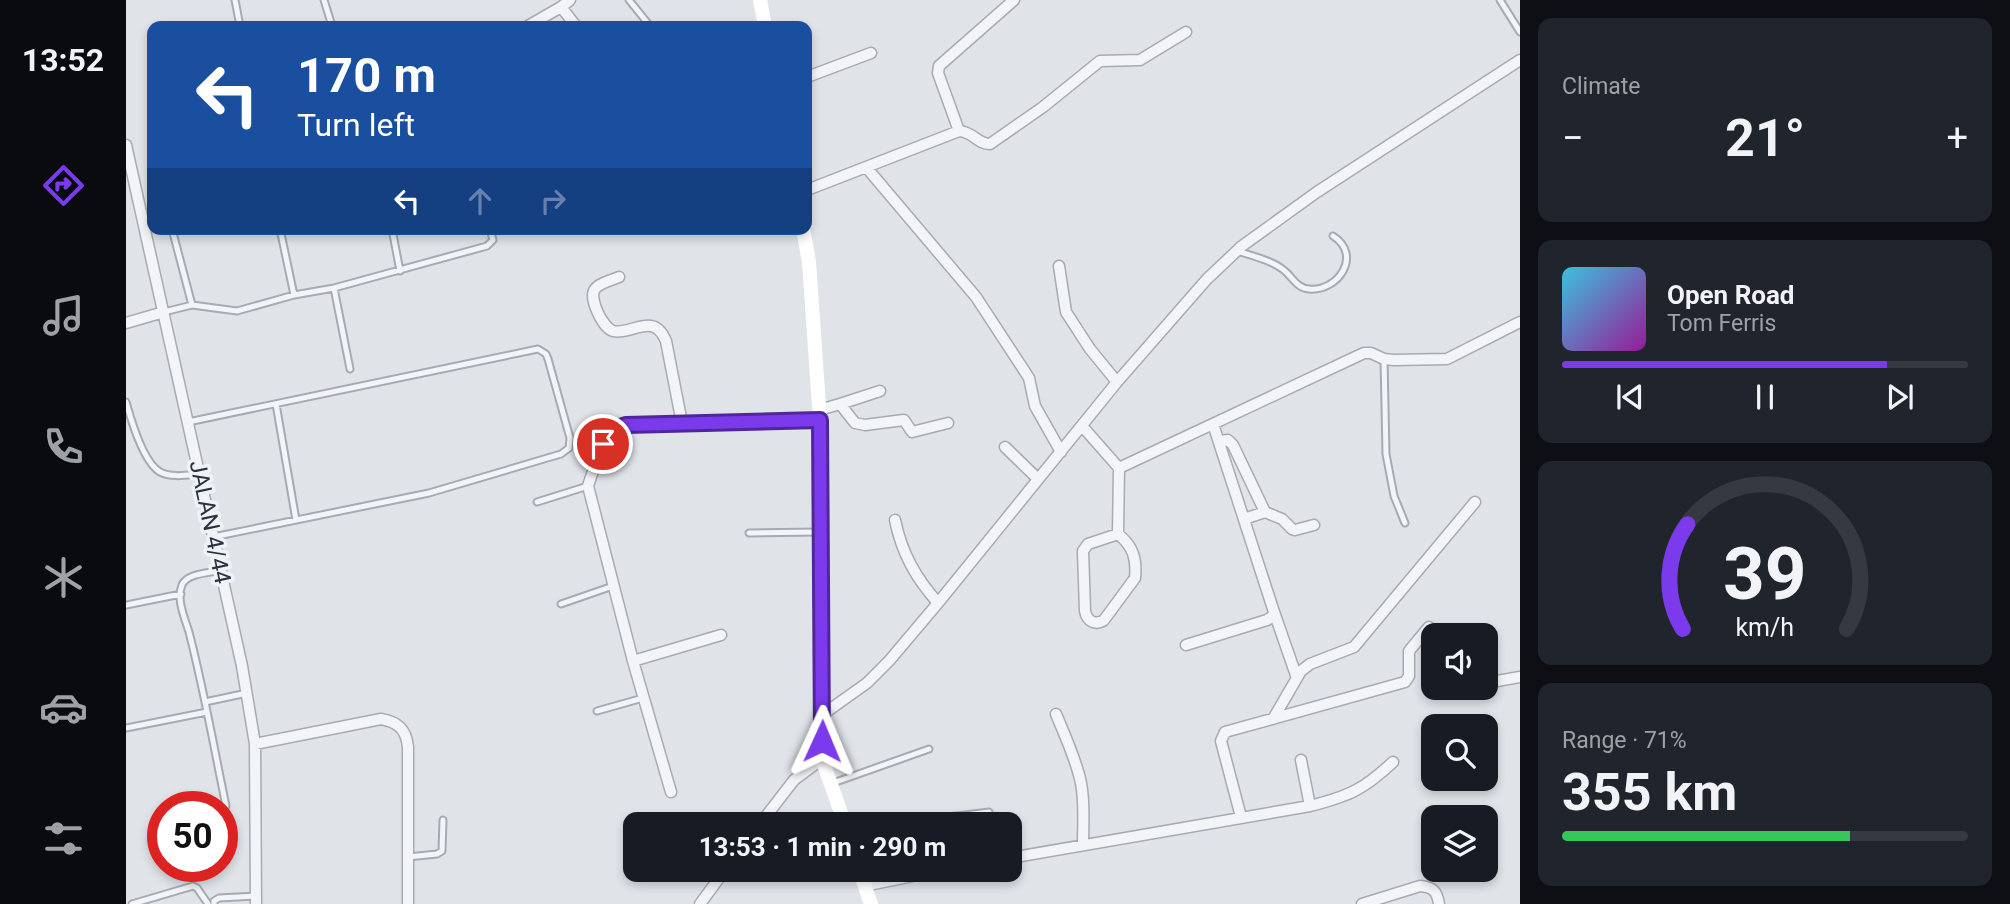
<!DOCTYPE html>
<meta charset="utf-8">
<style>
body{margin:0;font-family:Roboto,sans-serif;background:#20242c;color:#f1f3f6;height:100vh;display:flex;flex-direction:column;font-size:26px;white-space:nowrap}
*{box-sizing:border-box;margin:0}
p{font-size:23px;color:#9ea1a6}
.icon{flex:none;width:38px;height:38px;fill:none;stroke:currentColor;stroke-width:2;stroke-linecap:round;stroke-linejoin:round}
.map{position:relative;flex:1;overflow:hidden}
.drawer{display:flex;flex-direction:column;gap:18px;padding:18px;background:#0d0f14;width:490px}
.drawer>*{flex:none}
.banner{position:absolute;left:21px;top:21px;width:665px;height:214px;border-radius:14px;box-shadow:0 4px 10px #0003;background:#1a4fa0;color:#fff;overflow:hidden}
.buttons{position:absolute;left:1295px;top:623px;display:grid;gap:14px}
.buttons a{display:grid;place-items:center;width:77px;height:77px;border-radius:14px;background:#171b24;box-shadow:0 4px 10px #0003;font-size:35px}
.speed{position:absolute;left:21px;top:791px;display:flex;gap:14px;font-size:35px;font-weight:700;text-align:center}
.speed>*{display:grid;place-content:center;width:91px;height:91px;border-radius:50%;background:#171b24;box-shadow:0 4px 10px #0003;line-height:1}
.speed .limit{border:10px solid #d22;background:#fff;color:#111}
.pin{position:absolute;display:grid;place-items:center;width:60px;height:60px;color:#fff;margin:-30px;border:4px solid #fff;border-radius:50%;box-shadow:0 2px 7px #0007}
.me{position:absolute;width:77px;margin:-38px;rotate:1deg;stroke-linejoin:round;filter:drop-shadow(0 0 5px #0008)}
.turn{display:flex;align-items:center;gap:24px;height:147px;padding:0 35px;font-size:32px}
.turn .icon{width:91px;height:91px;stroke-width:2.5}
.turn b{display:block;font-size:49px;line-height:60px}
.lanes{display:flex;align-items:center;height:66px;padding:0 35px;background:#0003;justify-content:center;gap:35px;direction:ltr}
.lanes .off{opacity:.35}
.big{font-size:52px;font-weight:700;line-height:1.1}
.drawer .widget{flex:1;display:flex;flex-direction:column;justify-content:center;gap:10px;min-width:0;padding:0 24px;border-radius:14px;background:#20242c}
.drawer .dial{align-items:center;gap:0}
.dial svg{height:182px;overflow:visible;fill:none;stroke:#363941;stroke-width:7;stroke-linecap:round;text-anchor:middle}
.dial text{fill:#f1f3f6;stroke:none}
.song{display:flex;align-items:center;gap:21px}
.cover{width:84px;height:84px;border-radius:10px;background:linear-gradient(135deg,hsl(190 70% 55%),hsl(300 70% 35%))}
.played{height:7px;border-radius:4px;background:linear-gradient(90deg,#7c3aed 80%,#363941 80%)}
.keys{display:flex;justify-content:space-around;direction:ltr}
.heat{display:flex;justify-content:space-between;align-items:center;font-size:38px;direction:ltr}
.charge{height:10px;border-radius:5px;background:linear-gradient(90deg,#34c759 71%,#363941 0)}
.trip{position:absolute;left:497px;top:812px;width:399px;height:70px;border-radius:14px;background:#171b24;box-shadow:0 4px 10px #0003;font-weight:700;line-height:70px;text-align:center}
main{display:flex;flex:1;min-height:0}
.menu{display:flex;flex-direction:column;width:126px;justify-content:space-around;align-items:center;background:#090b0e;color:#9ea1a6}
.menu .icon{width:49px;height:49px}
.menu .on{color:#7c3aed}
.menu b{font-size:32px;color:#f1f3f6}
.map>svg:first-child{display:block}
.lines{fill:none;stroke-linecap:round;stroke-linejoin:round}
.lane-casing{stroke:#a5abb3;stroke-width:9}
.street-casing{stroke:#a5abb3;stroke-width:13}
.lane{stroke:#f3f4f7;stroke-width:5}
.street{stroke:#f3f4f7;stroke-width:10}
.secondary{stroke:#fff;stroke-width:14}
.route-casing{stroke:#51269a;stroke-width:18}
.route{stroke:#7c3aed;stroke-width:12}
.labels{text-anchor:middle;dominant-baseline:central;stroke-width:7;stroke-linejoin:round;paint-order:stroke}
.street-label{font-size:23px;fill:#293240;stroke:#f0f3f6}
</style>
<main>
<nav class="menu">
<b>13:52</b>
<svg class="icon on" aria-label="directions" viewBox="0 0 24 24"><path d="M12 3l9 9-9 9-9-9zM9 14v-3h6M13 9l2 2-2 2"/></svg>
<svg class="icon" aria-label="music" viewBox="0 0 24 24"><path d="M9 18V5l10-2v13"/><circle cx="6" cy="18" r="3"/><circle cx="16" cy="16" r="3"/></svg>
<svg class="icon" aria-label="phone" viewBox="0 0 24 24"><path d="M5 4h4l2 5-3 2q2 4 5 5l2-3 5 2v4C11 20 4 13 5 4z"/></svg>
<svg class="icon" aria-label="climate" viewBox="0 0 24 24"><path d="M12 3v18M4 7l16 10M4 17L20 7"/></svg>
<svg class="icon" aria-label="car" viewBox="0 0 24 24"><path d="M5 17H2v-5l4-1 3-4h7l3 4 3 1v5h-3M9 17h6M6 11h13"/><circle cx="7" cy="17" r="2"/><circle cx="17" cy="17" r="2"/></svg>
<svg class="icon" aria-label="filters" viewBox="0 0 24 24"><path d="M4 7h16M4 17h16"/><circle cx="9" cy="7" r="2"/><circle cx="15" cy="17" r="2"/></svg>
</nav>
<div class="map">
<svg width="1394" height="904" viewBox="0 0 1394 904">
<rect width="100%" height="100%" fill="#e0e4e9"/>
<g class="lines">
<defs>
<path id="lane" d="M109,0L114,26
M198,0L206,26
M503,0L524,26
M1374,0L1394,32
M46,229L66,305
M154,229L168,295
M266,229L274,271
M1111,251C1127,256 1149,261 1161,273C1168,280 1172,288 1183,289C1212,292 1237,255 1207,236
M208,288L224,369
M38,312L66,305L111,311L168,295L208,288L361,246L367,240L364,229
M1258,359L1260,454L1268,496L1279,523
M0,402C5,420 18,463 34,472C45,478 62,475 74,474
M150,404L170,520
M62,422L412,349L420,354L422,359L444,438L443,448L435,454L303,493L87,537
M411,502L462,486
M623,533L692,532
M95,570C84,573 61,573 56,585C50,599 59,619 63,632C78,690 88,748 100,806
M435,604L487,586
M0,605L55,594
M79,702L121,693
M471,711L517,698
M0,728L81,712
M707,783L803,749
M740,824H742
M795,824L814,818L863,812
M282,857L311,854L316,851L317,820
M735,877L753,870
M6,904L67,886L71,888L82,904
M88,904V901L93,898L130,896"/>
<path id="street" d="M435,7L450,26
M402,26L435,7L444,0
M681,77L745,53
M833,131L812,73L813,66L888,0
M0,145L116,666L129,744L130,904
M740,167L850,297L903,378L909,406L935,452
M681,190L833,131C848,132 851,144 864,144L917,107L974,61L1014,60L1060,32
M933,266L940,312L964,349L991,382
M493,277C486,280 473,283 469,289C462,298 477,328 487,331C499,334 513,324 525,326C533,327 537,334 540,341L556,423
M0,323L38,312
M714,404L754,391
M693,410L714,404L729,423L739,425L778,420L786,432L822,423
M956,426L993,468L1238,353H1245L1258,359L1268,360L1321,359L1394,322
M1093,441L1102,440L1107,445L1139,512L1156,519L1166,529L1169,530L1188,525
M879,447L912,479
M1118,519L1139,512
M769,520C776,554 790,578 812,603
M992,534C1007,546 1011,559 1009,578L978,620C969,626 961,621 959,611L957,551L962,544Z
M992,534L993,468
M1148,612L1171,678
M1060,645L1141,620L1147,616L1148,612L1087,424
M507,661L595,635
M1360,683L1394,677
M930,714C939,736 950,759 955,783C959,804 957,824 957,845
M696,715L741,683L763,661L812,603L991,382L1081,279L1116,246L1191,192L1394,60
M1147,719L1175,671L1184,664L1228,647L1349,502
M129,744L255,719C272,722 280,729 282,747V904
M1175,760L1184,806
M545,792L507,661L462,486L476,444L483,434L494,427L511,424L694,420
M1115,817L1095,741L1099,732L1279,682L1283,676V651L1303,627
M634,824L668,780L696,759
M884,858L1184,806C1223,796 1237,790 1267,762
M738,886L816,870
M574,904L599,870
M1236,904L1294,886C1307,887 1311,891 1313,904"/>
</defs>
<!-- lane casing -->
<use href="#lane" class="lane-casing"/>
<!-- street casing -->
<use href="#street" class="street-casing"/>
<!-- lane -->
<use href="#lane" class="lane"/>
<!-- street -->
<use href="#street" class="street"/>
<!-- secondary -->
<path class="secondary" d="M634,0L639,26
M677,229L683,262L694,420L696,759L719,824
M733,870L745,904"/>
</g>
<g class="lines">
<defs>
<path id="route" d="M477,444C482,434 488,428 500,425L694,420L696,741"/>
</defs>
<!-- route casing -->
<use href="#route" class="route-casing"/>
<!-- route -->
<use href="#route" class="route"/>
</g>
<g class="labels">
<!-- street labels -->
<g class="street-label">
<text transform="translate(84 522) rotate(78)">JALAN 4/44</text>
</g>
</g>
</svg>
<div class="buttons">
<a><svg class="icon" aria-label="sound" viewBox="0 0 24 24"><path d="M4 9h4l5-4v14l-5-4H4zM17 9q2 3 0 6"/></svg></a>
<a><svg class="icon" aria-label="search" viewBox="0 0 24 24"><circle cx="10" cy="10" r="6"/><path d="M15 15l6 6"/></svg></a>
<a><svg class="icon" aria-label="layers" viewBox="0 0 24 24"><path d="M12 4l9 5-9 5-9-5zM3 14l9 5 9-5"/></svg></a>
</div>
<div class="speed"><div class="limit">50</div></div>
<div class="pin" style="left:477px;top:444px;background:#d93025"><svg class="icon" aria-label="arrive" viewBox="0 0 24 24"><path d="M6 21V4h12l-3 4 3 4H6"/></svg></div>
<svg class="me" style="left:696px;top:741px" viewBox="-20 -20 40 40"><path d="M0-17L14 15 0 8-14 15z" fill="#7c3aed" stroke="#fff" stroke-width="4"/></svg>
<div class="trip">13:53 · 1 min · 290 m</div>
<div class="banner">
<div class="turn"><svg class="icon" aria-label="left" viewBox="0 0 24 24"><path d="M17 20v-9H6M10 6l-5 5 5 5"/></svg><div><b>170 m</b>Turn left</div></div>
<div class="lanes"><svg class="icon" aria-label="left" viewBox="0 0 24 24"><path d="M17 20v-9H6M10 6l-5 5 5 5"/></svg><svg class="icon off" aria-label="ahead" viewBox="0 0 24 24"><path d="M12 20V5M6 11l6-6 6 6"/></svg><svg class="icon off" aria-label="right" viewBox="0 0 24 24"><path d="M7 20v-9h11M14 6l5 5-5 5"/></svg></div>
</div>
</div>
<section class="drawer">
<div class="widget"><p>Climate</p>
<div class="heat"><a>−</a><b class="big">21°</b><a>+</a></div>
</div>
<div class="widget">
<div class="song"><i class="cover"></i><div><b>Open Road</b><p>Tom Ferris</p></div></div>
<div class="played"></div>
<div class="keys"><svg class="icon" aria-label="previous" viewBox="0 0 24 24"><path d="M18 5L8 12l10 7zM5 5v14"/></svg><svg class="icon" aria-label="pause" viewBox="0 0 24 24"><path d="M8 5v14M16 5v14"/></svg><svg class="icon" aria-label="next" viewBox="0 0 24 24"><path d="M6 5l10 7-10 7zM19 5v14"/></svg></div>
</div>
<div class="widget dial"><svg viewBox="0 0 100 80">
<path d="M14 69A42 42 0 1 1 86 69"/>
<path d="M14 69A42 42 0 0 1 16 23" stroke="#7c3aed"/>
<text x="50" y="56" font-size="32" font-weight="700">39</text>
<text x="50" y="72" font-size="11">km/h</text>
</svg></div>
<div class="widget"><p>Range · 71%</p><b class="big">355 km</b><div class="charge"></div></div>
</section>
</main>
